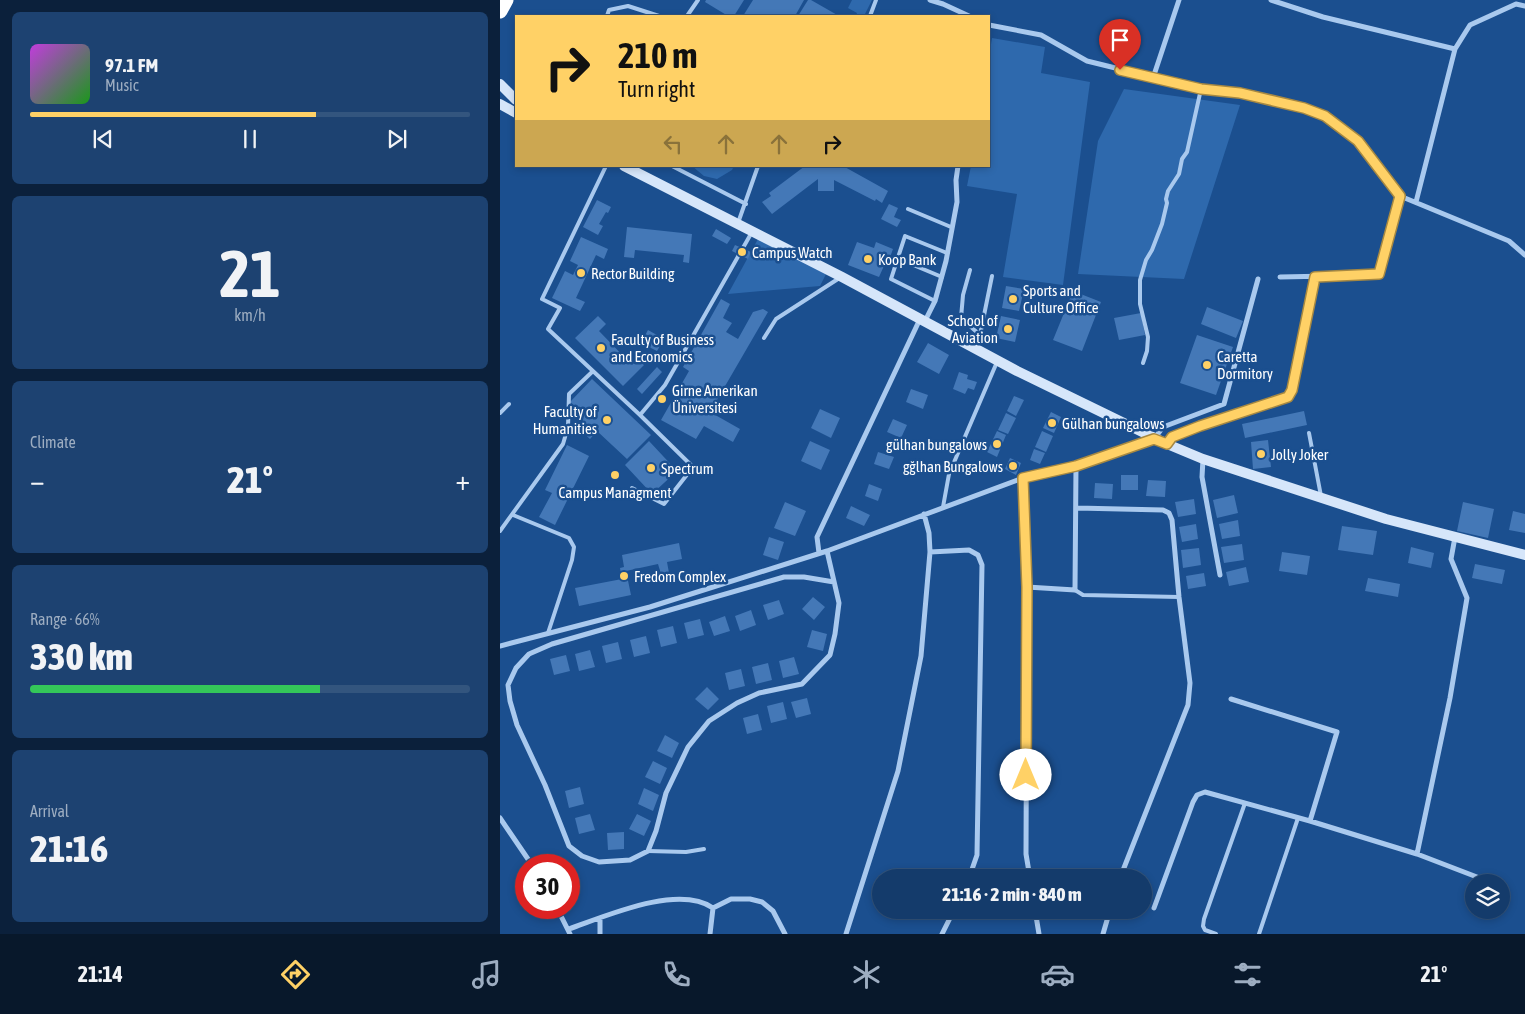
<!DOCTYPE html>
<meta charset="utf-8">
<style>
body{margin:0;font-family:"Asap Condensed",sans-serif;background:#1d4271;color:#f1f3f6;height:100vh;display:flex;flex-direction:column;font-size:19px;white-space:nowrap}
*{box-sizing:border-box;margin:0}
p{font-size:16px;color:#9dadc1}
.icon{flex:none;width:28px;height:28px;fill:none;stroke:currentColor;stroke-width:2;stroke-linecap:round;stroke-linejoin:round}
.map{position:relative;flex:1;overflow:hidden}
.sheet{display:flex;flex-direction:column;gap:12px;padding:12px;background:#0b203b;width:500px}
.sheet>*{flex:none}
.guide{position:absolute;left:15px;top:15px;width:475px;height:152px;border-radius:0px;box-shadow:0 2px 8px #0003,0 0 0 1px #33557e;background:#ffd166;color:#111;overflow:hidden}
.controls{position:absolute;left:965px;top:874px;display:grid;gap:10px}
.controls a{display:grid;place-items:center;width:45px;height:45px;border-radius:50%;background:#143b6b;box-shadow:0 2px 8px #0003,0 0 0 1px #33557e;font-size:25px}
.speed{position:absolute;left:15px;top:854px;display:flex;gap:10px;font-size:25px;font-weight:700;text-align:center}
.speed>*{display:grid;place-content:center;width:65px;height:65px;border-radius:50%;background:#143b6b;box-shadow:0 2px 8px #0003,0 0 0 1px #33557e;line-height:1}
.speed .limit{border:8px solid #d22;background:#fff;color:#111}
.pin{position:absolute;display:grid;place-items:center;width:42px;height:42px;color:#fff;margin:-51px -21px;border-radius:50% 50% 50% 0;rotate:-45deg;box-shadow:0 0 5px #0007}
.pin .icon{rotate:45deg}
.me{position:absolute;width:55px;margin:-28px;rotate:0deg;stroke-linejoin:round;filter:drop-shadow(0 0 4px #0008)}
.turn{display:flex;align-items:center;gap:18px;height:105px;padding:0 20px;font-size:22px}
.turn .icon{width:65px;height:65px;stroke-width:2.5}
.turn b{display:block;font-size:35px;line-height:42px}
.lanes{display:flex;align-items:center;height:48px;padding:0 20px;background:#0003;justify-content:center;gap:25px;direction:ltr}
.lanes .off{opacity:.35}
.big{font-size:38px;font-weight:800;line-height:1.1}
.sheet .tile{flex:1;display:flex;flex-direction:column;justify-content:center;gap:8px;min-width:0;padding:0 18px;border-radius:8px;background:#1d4271}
.sheet .dial{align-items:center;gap:0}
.dial b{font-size:65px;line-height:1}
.song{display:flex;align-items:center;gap:15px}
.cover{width:60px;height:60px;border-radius:8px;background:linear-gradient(135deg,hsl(290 70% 55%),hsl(120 70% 35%))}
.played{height:5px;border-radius:2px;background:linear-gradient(90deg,#ffd166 65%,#33557e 65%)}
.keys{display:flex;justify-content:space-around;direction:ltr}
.heat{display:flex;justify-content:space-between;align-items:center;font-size:28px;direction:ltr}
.charge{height:8px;border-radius:4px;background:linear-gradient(90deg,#34c759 66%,#33557e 0)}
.trip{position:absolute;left:372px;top:869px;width:280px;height:50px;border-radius:25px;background:#143b6b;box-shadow:0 2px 8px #0003,0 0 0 1px #33557e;font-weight:800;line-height:50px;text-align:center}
.dock{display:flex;height:80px;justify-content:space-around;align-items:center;background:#08182b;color:#9dadc1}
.dock .icon{width:35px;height:35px}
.dock .selected{color:#ffd166}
.dock b{font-size:22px;color:#f1f3f6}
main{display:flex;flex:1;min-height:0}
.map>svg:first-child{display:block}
.green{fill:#2e69ad}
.building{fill:#4478b7}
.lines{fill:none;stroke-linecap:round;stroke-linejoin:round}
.lane{stroke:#a9c9ee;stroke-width:4}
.street{stroke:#a9c9ee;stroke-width:5}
.secondary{stroke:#d6e6fa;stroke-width:10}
.highway{stroke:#fff;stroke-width:15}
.route-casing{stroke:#a68842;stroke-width:12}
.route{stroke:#ffd166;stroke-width:9}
.poi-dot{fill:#ffd166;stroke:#1b4f8f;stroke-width:2}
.labels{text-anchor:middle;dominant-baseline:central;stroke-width:5;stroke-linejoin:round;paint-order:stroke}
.poi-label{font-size:15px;fill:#fff;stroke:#1b4f8f;text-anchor:start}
</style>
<main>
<section class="sheet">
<div class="tile">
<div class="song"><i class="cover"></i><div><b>97.1 FM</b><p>Music</p></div></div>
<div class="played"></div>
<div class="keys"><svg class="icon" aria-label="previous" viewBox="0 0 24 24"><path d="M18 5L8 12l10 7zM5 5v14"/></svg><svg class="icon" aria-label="pause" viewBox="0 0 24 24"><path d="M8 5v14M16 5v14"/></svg><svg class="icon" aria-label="next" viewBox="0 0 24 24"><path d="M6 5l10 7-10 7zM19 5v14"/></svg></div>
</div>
<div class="tile dial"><b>21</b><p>km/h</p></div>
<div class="tile"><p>Climate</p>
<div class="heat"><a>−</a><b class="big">21°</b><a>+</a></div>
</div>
<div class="tile"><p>Range · 66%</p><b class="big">330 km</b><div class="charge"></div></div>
<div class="tile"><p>Arrival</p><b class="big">21:16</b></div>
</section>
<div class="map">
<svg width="1025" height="934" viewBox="0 0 1025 934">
<rect width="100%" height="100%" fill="#1b4f8f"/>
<!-- green -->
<path class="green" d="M352,0H372L364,16H356L357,13L348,8Z
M492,38L545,47L541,73L590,82L563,285L503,277L517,194L467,186L471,166H489V57Z
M624,89L740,105L684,279L578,274L598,141Z
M192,166H234L232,170L217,179L204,176Z
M258,239L326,274L320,286L228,294Z"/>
<!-- building -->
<path class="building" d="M206,0H244L234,16H228L205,2Z
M253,0H304L295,16H243Z
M308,0H311L339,16H298Z
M305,166H343L388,191L382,203L376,199L375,201L334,180V191H318V179L272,214L262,202L271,196L269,193Z
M97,200L111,207L108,213L106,212L99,224L103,226L98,235L83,227Z
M389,204L398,208L394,217L401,220L397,227L381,219Z
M127,227L192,234L189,263L183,262L184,255L135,250L134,258L124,257Z
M216,229L231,238L227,244L212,236Z
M81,237L108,249L104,259L96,255L76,298L85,302L80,311L52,298L65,271L73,275L78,265L70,261Z
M357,242L374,248L376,242L393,249L389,260L387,259L379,277L348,265Z
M235,245L251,252L248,259L232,251Z
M506,286L524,289L519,311L502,308Z
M573,291L601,302L582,351L553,340Z
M221,299L230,304L223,318L232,323L226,332L238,339L253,312L263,309L268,312L210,412L240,429L233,442L204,426L196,439L161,420L189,371L183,367Z
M707,307L743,321L736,338L701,324Z
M641,313L645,335L619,340L614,318Z
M98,316L106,324L99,331L132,365L138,359L144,365L123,386L75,338Z
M501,316L520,320L515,342L496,338Z
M148,330L164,339L157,351L141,343Z
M697,335L733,347L716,395L680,383Z
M428,343L449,355L439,374L417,362Z
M157,367L162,372L142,394L137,389Z
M459,372L468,375L467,379L477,382L474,390L468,388L465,394L453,389Z
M92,379L151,435L127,459L97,431L90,439L75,425L84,415L70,402Z
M411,389L428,395L423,409L406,402Z
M514,396L524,400L516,416L507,411Z
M320,409L340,418L331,438L311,428Z
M804,411L807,425L745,438L742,424Z
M551,412L561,417L554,433L543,428Z
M506,413L516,418L508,434L498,430Z
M393,419L407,425L401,438L387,432Z
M497,431L506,435L497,457L487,452Z
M542,431L553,436L546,452L535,447Z
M768,440L771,467L753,469L751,442Z
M149,441L177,471L152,494L125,465Z
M310,441L330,450L321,470L301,461Z
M67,445L89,456L55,525L39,517L52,493L45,490Z
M534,449L545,453L540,464L530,460Z
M378,452L394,457L389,469L374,464Z
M510,458L521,463L516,475L505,469Z
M621,475H638V490H621Z
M648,480L666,481L665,497L646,496Z
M595,483L613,484L612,499L594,498Z
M369,484L382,489L378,501L365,496Z
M734,495L738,513L717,518L713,500Z
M694,499L696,514L678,517L675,502Z
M285,502L306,511L295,536L274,528Z
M963,502L994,509L988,538L957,531Z
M351,506L370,515L364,526L346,518Z
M1013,511L1025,514V533L1009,530Z
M738,520L740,536L722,539L719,524Z
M696,524L698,539L682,542L679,527Z
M842,526L877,531L873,555L838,550Z
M269,537L284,542L278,560L263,555Z
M179,543L182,559L167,562L169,573L161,574L158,564L126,571L131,595L79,606L75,588L122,579L120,568L124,567L122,555Z
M742,544L744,560L724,563L721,547Z
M911,547L934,553L931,568L908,563Z
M699,548L701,565L683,568L681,550Z
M782,552L810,556L807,575L779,571Z
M975,564L1005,570L1002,584L972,578Z
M746,567L749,582L729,586L726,572Z
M704,573L706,586L688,589L686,576Z
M868,578L900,584L898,597L865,591Z
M313,597L325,607L314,620L302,609Z
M279,600L284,614L268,620L263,605Z
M251,610L256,625L240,631L235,616Z
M225,616L230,631L214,636L209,622Z
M200,619L204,635L188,639L184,623Z
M173,626L177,643L161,647L157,630Z
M312,630L327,634L323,651L307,647Z
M146,636L150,653L134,657L130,640Z
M118,642L122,659L106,663L102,646Z
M90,650L95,667L79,671L75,654Z
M66,655L70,671L54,675L50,659Z
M294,657L299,674L283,678L279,661Z
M268,663L272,680L256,684L252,667Z
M241,669L245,686L229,690L225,673Z
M207,687L219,699L208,710L195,699Z
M307,698L311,714L296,718L291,702Z
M283,702L287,719L271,723L267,706Z
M258,714L262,730L247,734L243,718Z
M165,735L179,743L172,758L157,751Z
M153,761L167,768L160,784L145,777Z
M80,787L84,804L69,808L65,791Z
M144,788L159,795L153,811L138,804Z
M90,814L95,830L79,834L75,818Z
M137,814L151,821L144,836L129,829Z
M124,832V849L108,850L107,833Z"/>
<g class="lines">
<!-- lane -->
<path class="lane" d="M107,16L109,10L128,6L159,16
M187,16L198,0
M370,16L376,0
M106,166L42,299L60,308L48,329L140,415
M172,166L246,204
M408,209L451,227
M238,223L258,166
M399,259L442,277
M470,270L463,295L461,318L480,335L477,347
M435,301L391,279L405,236L447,253
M480,335L492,276
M264,338L276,319L341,277
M643,363L647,351L648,337L640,304V280L646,260L652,250L662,224L667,203L666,199L668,191L679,174L682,159L687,152L701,89
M0,413L9,404
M809,433L821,496
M132,488L164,504L193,467L140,415L165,385L252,232
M443,507L449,474L497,362
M13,515L69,538L74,547L72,560L48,633
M0,531L63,444L68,427L69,394L92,372
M575,590L583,595L679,597
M148,851L186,852L204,849
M716,934L705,930L703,926L704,919L745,803
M759,934L798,818"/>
<!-- street -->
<path class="street" d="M430,0L443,4L469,16
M771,0L823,17L955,49
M489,25L541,35L587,61L701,89L740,93L804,108L825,116L858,141L900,196L1009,241L1025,255
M653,78L679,0
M916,202L955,49L970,25L1016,4L1025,6
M780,277L879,275L900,196
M425,321L435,301L446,261L457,202L456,180L458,166
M668,444L672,437L700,426L788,397L792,390L815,277
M703,459L702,477L720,575
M523,478L527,587L526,854L530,878
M577,508L663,510L669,513L672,520L679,597L690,683L688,705L620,878
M327,551L339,603L335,634L330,655L302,684L259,693L237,703L209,721L188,747L166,793L156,831L148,851L130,860L99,862L82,856L69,846L45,785L17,725L10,701L8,685L16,668L29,654L52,644L284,577H304L334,582
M430,552L469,550L478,555L482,565L477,855L469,878
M319,553L317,537L420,319
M527,587L575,590L576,466
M0,646L150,607L327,551L523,478L576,466L654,439L663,427L724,404L758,279
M731,699L837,732L810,821
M0,818L32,865
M917,854L950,698L967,598L951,559L955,537
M1001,887L1004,888
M57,908L70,934
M213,908L231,899H250L262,902L273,911L285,934
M654,908L693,802L697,795L705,792L810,821L917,854L990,882
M535,910L539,934
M100,918V934
M69,929C106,916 178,884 213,908
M210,934L213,908
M346,934L398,771L421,656L430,552L429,533L424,514
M442,934L454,910
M603,934L610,910"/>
<!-- secondary -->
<path class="secondary" d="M0,84L16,100
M0,104L16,113
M124,166L342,277L517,371L667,444L703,459L886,519L1025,555"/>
<!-- highway -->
<path class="highway" d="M0,11L6,0"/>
</g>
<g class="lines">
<defs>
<path id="route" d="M526,775L527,587L523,478L576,466L654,439L667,444L672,437L700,426L788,397L792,390L815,277L879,274L900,196L858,141L825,116L804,108L740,93L701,89L620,70"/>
</defs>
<!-- route casing -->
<use href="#route" class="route-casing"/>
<!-- route -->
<use href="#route" class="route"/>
</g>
<!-- markers -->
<g class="poi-dot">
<circle cx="242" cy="252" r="5"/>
<circle cx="368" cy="259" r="5"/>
<circle cx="81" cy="273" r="5"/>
<circle cx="513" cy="299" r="5"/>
<circle cx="508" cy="329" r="5"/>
<circle cx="101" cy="348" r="5"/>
<circle cx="707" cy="365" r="5"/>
<circle cx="162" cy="399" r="5"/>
<circle cx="107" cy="420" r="5"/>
<circle cx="552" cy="423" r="5"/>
<circle cx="497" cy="444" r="5"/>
<circle cx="761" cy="454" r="5"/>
<circle cx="513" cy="466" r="5"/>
<circle cx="151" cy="468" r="5"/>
<circle cx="115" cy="475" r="5"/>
<circle cx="124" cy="576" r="5"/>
</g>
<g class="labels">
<!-- poi labels -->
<g class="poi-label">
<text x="252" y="252">Campus Watch</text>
<text x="378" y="259">Koop Bank</text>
<text x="91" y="273">Rector Building</text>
<text x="523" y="290">Sports and<tspan x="523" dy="17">Culture Office</tspan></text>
<text x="498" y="320" text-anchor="end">School of<tspan x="498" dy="17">Aviation</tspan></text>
<text x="111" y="339">Faculty of Business<tspan x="111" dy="17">and Economics</tspan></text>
<text x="717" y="356">Caretta<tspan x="717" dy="17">Dormitory</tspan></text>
<text x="172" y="390">Girne Amerikan<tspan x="172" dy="17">Üniversitesi</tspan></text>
<text x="97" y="411" text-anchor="end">Faculty of<tspan x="97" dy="17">Humanities</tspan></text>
<text x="562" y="423">Gülhan bungalows</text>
<text x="487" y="444" text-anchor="end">gülhan bungalows</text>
<text x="771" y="454">Jolly Joker</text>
<text x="503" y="466" text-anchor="end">gğlhan Bungalows</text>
<text x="161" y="468">Spectrum</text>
<text x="115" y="492" text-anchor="middle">Campus Managment</text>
<text x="134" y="576">Fredom Complex</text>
</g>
</g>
</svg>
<div class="controls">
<a><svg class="icon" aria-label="layers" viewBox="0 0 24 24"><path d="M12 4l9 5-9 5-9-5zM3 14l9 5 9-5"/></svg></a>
</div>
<div class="speed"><div class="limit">30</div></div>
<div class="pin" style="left:620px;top:70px;background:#d93025"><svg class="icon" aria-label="arrive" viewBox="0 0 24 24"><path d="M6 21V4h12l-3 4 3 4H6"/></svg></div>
<svg class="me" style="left:526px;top:775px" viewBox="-20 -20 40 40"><circle r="19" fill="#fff"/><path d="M0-13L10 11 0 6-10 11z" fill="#ffd166"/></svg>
<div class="trip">21:16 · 2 min · 840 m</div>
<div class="guide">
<div class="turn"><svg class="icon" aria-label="right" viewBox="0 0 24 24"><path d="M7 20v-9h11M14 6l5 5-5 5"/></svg><div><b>210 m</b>Turn right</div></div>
<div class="lanes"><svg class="icon off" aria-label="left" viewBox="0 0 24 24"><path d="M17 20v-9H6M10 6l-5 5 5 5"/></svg><svg class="icon off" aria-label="ahead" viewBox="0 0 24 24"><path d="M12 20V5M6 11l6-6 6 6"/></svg><svg class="icon off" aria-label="ahead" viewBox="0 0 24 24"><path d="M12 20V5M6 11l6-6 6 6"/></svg><svg class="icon" aria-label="right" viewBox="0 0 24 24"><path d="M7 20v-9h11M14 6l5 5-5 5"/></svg></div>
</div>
</div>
</main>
<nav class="dock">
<b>21:14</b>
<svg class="icon selected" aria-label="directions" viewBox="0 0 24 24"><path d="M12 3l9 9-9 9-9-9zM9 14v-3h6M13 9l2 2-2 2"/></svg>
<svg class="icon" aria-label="music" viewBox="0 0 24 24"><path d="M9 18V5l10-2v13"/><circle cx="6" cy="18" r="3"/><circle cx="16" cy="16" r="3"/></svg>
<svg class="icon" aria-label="phone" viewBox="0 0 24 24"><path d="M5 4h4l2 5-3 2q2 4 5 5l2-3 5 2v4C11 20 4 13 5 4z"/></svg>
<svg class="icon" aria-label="climate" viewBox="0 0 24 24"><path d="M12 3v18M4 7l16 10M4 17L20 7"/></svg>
<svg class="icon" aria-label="car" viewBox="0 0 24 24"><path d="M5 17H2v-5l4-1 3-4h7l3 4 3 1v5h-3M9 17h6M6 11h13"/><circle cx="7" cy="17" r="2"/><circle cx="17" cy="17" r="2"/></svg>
<svg class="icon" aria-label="filters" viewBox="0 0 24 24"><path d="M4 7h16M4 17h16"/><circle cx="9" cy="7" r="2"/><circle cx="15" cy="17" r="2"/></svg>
<b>21°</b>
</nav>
